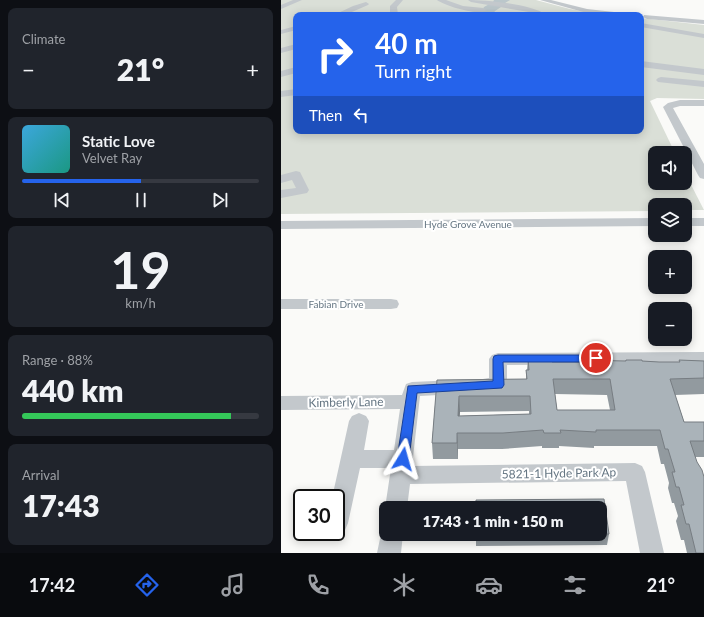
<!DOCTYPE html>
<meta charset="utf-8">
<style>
body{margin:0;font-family:Lato,sans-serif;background:#20242c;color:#f1f3f6;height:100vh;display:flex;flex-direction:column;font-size:15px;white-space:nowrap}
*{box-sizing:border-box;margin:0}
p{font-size:13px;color:#9ea1a6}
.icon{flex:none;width:22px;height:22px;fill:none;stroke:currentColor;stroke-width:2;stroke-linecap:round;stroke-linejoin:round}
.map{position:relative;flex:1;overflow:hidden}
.sheet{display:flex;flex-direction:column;gap:8px;padding:8px;background:#0d0f14;width:281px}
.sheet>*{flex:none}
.banner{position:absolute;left:12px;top:12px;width:351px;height:122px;border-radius:8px;box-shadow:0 2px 10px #0003;background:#2563eb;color:#fff;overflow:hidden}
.tools{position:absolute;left:367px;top:146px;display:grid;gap:8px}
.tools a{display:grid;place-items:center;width:44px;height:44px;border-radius:8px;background:#171b24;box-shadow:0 2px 10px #0003;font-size:20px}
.speed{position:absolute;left:12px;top:489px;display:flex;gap:8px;font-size:20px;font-weight:700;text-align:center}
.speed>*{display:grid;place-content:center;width:52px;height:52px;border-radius:50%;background:#171b24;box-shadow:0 2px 10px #0003;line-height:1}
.speed .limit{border:2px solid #111;border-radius:6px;background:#fff;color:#111}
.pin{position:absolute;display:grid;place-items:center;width:34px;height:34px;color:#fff;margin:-17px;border:2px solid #fff;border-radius:50%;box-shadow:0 1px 4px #0007}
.me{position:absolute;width:44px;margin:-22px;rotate:8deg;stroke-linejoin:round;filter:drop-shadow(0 0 3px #0008)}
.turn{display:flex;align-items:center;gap:14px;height:84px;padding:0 16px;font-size:18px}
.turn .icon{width:52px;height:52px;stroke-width:2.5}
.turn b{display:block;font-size:28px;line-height:34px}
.then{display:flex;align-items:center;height:38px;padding:0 16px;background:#0003;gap:8px;font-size:15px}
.big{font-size:30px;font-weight:800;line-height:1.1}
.sheet .widget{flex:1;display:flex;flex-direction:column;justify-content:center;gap:6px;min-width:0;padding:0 14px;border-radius:8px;background:#20242c}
.sheet .dial{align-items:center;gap:0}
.dial b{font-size:52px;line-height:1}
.song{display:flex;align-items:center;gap:12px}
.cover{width:48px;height:48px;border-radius:6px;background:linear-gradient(135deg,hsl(200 70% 55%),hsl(170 70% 35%))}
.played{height:4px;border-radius:2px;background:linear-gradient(90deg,#2563eb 50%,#363941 50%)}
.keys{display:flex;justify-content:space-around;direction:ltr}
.heat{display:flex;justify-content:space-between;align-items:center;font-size:22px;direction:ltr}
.charge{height:6px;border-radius:3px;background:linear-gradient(90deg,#34c759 88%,#363941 0)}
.trip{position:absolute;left:98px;top:501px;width:228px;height:40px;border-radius:8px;background:#171b24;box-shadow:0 2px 10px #0003;font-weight:800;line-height:40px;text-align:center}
.dock{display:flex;height:64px;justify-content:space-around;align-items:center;background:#090b0e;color:#9ea1a6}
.dock .icon{width:28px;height:28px}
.dock .selected{color:#2563eb}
.dock b{font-size:18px;color:#f1f3f6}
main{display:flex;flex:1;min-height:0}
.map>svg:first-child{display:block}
.green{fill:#dadfd7}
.water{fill:#bbc7cb}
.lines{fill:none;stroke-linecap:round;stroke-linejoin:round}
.minor{fill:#c3c8cc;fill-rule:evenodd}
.wall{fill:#929a9f;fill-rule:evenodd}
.shaded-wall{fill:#777d82}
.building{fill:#aab3b9;stroke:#777d82;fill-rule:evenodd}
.route{fill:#2563eb;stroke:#184099}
.labels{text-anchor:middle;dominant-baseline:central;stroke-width:4;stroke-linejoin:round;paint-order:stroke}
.street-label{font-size:10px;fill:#657683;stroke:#fff}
.near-street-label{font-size:12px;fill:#657683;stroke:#fff}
</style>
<main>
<section class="sheet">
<div class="widget"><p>Climate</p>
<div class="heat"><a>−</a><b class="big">21°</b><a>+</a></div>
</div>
<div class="widget">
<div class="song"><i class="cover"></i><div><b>Static Love</b><p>Velvet Ray</p></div></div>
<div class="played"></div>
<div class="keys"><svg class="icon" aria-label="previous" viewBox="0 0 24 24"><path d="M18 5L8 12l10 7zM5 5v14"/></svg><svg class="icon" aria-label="pause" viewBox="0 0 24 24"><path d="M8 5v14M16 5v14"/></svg><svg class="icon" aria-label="next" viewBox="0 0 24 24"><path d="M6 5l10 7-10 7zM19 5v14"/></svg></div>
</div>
<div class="widget dial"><b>19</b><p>km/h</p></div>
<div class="widget"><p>Range · 88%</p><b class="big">440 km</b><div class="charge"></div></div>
<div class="widget"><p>Arrival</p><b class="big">17:43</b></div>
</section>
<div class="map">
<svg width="423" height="553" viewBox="0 0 423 553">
<rect width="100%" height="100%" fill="#fafaf8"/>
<!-- green -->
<path class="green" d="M0,0H255L289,9L324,15H15V131H360V18L423,25V99L376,98L369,101L394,153H374V183H404V173L423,210H404V205H374V211L0,214Z"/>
<!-- water -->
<path class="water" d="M213,0H229L219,6L220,7L214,11L212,14L176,15L202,9L203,7L212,2Z"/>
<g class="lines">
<!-- minor -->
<path class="minor" d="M12,0H21L0,9V5Z
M115,0H122L116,7L117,15H109V6Z
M156,0H165L182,6L202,8L206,10C197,16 164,6 156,0Z
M187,0C204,0 252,4 265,15H255L248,12L190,2Z
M259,0H270L306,9L342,13L346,15L306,13Z
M85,2L88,4L87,5L64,15H53L72,6Z
M363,15L423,20V24L366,19L362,17Z
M360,23L423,34V38L360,27Z
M15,26V30L0,34V30Z
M15,44V49L0,53V48Z
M360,61L423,69V75L360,67Z
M15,67V73L0,77V71Z
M380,77L423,81V87L377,82L375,80L377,78Z
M15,89V95L0,97V91Z
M399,100H423V106H399L392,108L423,164V179L419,178L417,175L382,107L387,103Z
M15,171L19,172L28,190L26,193L0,198V190L15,188L11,180L0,183V175Z
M374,218V226L0,229V221Z
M404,218H423V226H404Z
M0,299H110L116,300L118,304L116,308L110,309H0Z
M423,352V364L226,365V385L223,390C214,393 205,393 196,390L193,385L196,380L208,378V359L211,355L217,353Z
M176,380L182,382L185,387L182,392L176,394L139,396L131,466L354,463L361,466L364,472L383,553H359L345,481L129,484L126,508H105V510L104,508L110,468H79L67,523L64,530L56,533L53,532H55V498H51L68,421L71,416L78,413L85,416L88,421L83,450H113L119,409L0,410V396L121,395L125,384L131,382Z
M105,526V534H122L120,553H96L100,534L103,527Z"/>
</g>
<!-- wall -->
<path class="wall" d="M247,358L271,362L344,361L345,360L361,361L378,362H398V360L423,361V394L394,395L403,422H423V457H414L423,553H406L403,540H400L395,521L397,516L393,503H391L387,488L388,483L383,464H380L376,446H313V448L278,446V448H261V446L221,449H177V459H152L151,443L156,380L245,379V370H246ZM274,394L326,395L329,410H276ZM248,411V414L178,416L179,412Z
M195,534H328L326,545L195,546Z"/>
<!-- shaded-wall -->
<path class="shaded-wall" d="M178,396L179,412L178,431L177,416Z
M176,433L177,449V459L176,443Z"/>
<!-- building -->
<path class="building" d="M247,358H270L271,362H298L297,360L345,361V360H361V361L378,362H399L398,360L423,361V378L389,379L403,422H423V441H409L416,462L421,470L423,477V553H415L408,524H405L400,505H403L398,487H395L391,472H394L387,449H384L379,430H315V432L279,430L280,433H263L262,430L222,433H176V443H151L156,380L246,379L245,370H248ZM272,379H329L334,410H276ZM178,396H249L250,414L177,416Z
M323,499L328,534H319V508H195V500Z
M195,534H288L195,535Z"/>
<!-- route -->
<path class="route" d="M217,355H315L318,356L320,358L318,361L315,362H222L223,385L221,388L136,393L128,459L126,463L122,465L117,463L116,459L127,386L212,381V359L213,356Z"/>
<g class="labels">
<!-- street labels -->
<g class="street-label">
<text x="187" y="224">Hyde Grove Avenue</text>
<text x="55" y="304">Fabian Drive</text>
</g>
<!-- near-street labels -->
<g class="near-street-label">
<text transform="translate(65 402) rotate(-1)">Kimberly Lane</text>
<text transform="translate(278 473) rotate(-1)">5821-1 Hyde Park Ap</text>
</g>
</g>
</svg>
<div class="tools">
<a><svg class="icon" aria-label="sound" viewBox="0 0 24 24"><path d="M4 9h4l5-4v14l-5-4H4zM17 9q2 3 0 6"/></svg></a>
<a><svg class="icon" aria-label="layers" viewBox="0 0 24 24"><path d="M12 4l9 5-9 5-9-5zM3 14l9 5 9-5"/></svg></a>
<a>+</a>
<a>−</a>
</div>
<div class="speed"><div class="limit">30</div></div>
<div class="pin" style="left:315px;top:358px;background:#d93025"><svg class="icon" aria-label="arrive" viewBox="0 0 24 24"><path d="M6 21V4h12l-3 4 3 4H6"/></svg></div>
<svg class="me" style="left:122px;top:459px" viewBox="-20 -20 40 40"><path d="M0-17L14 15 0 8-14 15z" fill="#2563eb" stroke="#fff" stroke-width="4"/></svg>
<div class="trip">17:43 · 1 min · 150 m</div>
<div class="banner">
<div class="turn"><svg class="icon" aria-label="right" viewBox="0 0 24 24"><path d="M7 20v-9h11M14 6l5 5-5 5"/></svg><div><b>40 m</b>Turn right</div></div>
<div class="then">Then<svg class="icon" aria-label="left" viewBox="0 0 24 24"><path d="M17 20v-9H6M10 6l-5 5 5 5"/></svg></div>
</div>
</div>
</main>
<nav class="dock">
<b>17:42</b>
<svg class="icon selected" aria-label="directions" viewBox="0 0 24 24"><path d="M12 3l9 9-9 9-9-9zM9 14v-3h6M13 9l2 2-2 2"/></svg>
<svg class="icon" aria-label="music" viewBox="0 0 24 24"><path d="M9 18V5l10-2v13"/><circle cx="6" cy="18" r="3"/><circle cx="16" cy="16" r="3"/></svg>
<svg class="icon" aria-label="phone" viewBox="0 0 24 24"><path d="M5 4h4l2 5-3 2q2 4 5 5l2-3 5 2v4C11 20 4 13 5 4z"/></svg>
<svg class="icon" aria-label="climate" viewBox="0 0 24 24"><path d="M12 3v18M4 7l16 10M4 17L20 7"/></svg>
<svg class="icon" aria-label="car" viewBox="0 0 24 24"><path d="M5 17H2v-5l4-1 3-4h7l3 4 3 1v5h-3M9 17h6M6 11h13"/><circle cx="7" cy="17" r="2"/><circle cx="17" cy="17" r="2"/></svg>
<svg class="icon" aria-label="filters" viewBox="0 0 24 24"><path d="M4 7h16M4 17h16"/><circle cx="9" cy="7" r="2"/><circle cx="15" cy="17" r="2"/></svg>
<b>21°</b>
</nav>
